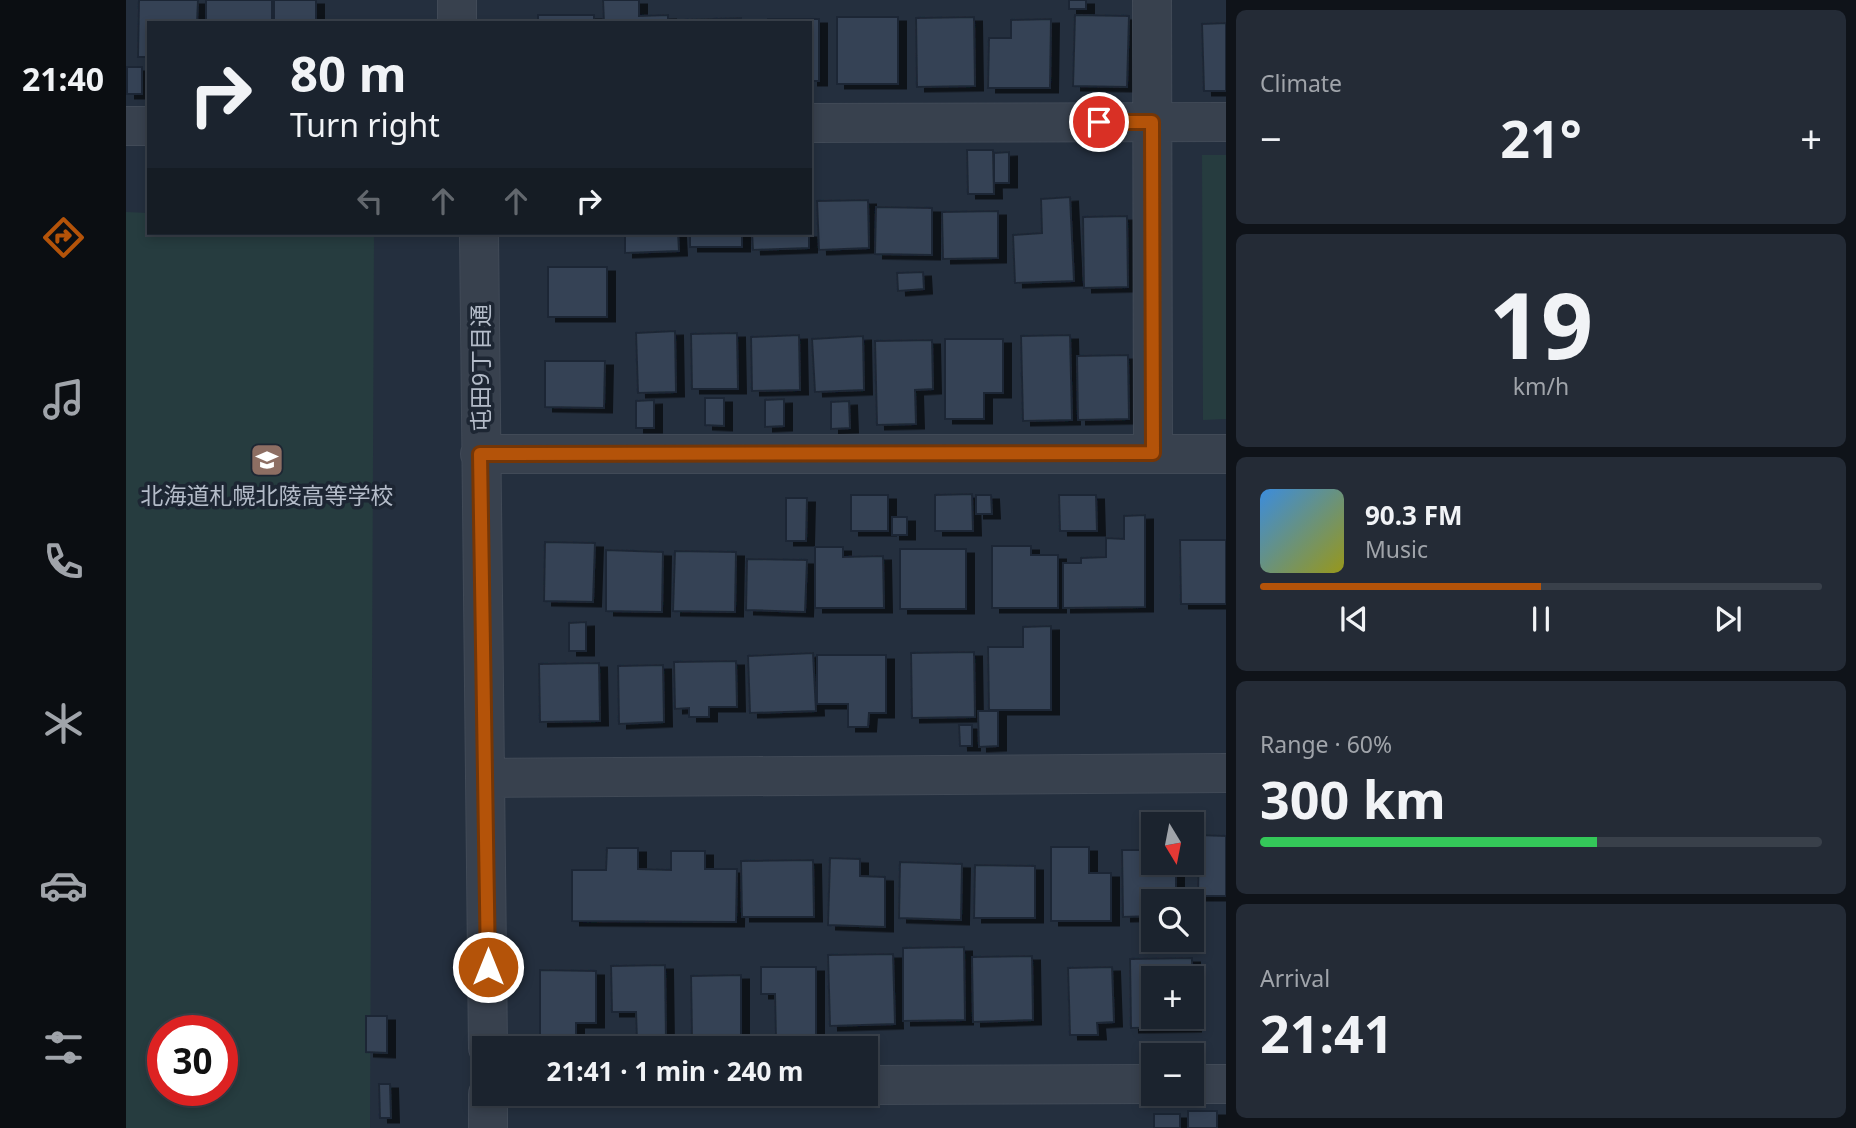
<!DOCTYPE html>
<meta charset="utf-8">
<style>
body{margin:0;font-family:"Noto Sans","Noto Sans JP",sans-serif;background:#242b36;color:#f1f3f6;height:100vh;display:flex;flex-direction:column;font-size:26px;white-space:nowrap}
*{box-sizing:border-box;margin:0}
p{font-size:23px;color:#a0a4aa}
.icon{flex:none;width:38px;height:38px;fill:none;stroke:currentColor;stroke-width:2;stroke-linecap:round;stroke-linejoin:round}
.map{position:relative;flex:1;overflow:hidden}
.details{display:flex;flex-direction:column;gap:10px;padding:10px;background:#0f1319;width:630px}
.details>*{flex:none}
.guide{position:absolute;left:21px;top:21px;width:665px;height:214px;border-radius:0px;box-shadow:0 4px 10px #0003,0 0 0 2px #39404a;background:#1b232e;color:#f1f3f6;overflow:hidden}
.needle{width:46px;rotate:170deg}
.controls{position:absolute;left:1015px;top:812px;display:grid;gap:14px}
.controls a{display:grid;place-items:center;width:63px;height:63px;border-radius:0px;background:#1b232e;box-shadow:0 4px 10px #0003,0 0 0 2px #39404a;font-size:35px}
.speed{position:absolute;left:21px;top:1015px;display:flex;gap:14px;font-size:35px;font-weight:700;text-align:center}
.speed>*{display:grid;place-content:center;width:91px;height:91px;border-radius:50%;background:#1b232e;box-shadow:0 4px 10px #0003,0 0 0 2px #39404a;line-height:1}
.speed .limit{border:10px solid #d22;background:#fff;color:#111}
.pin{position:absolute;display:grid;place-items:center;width:60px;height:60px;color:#fff;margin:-30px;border:4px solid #fff;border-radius:50%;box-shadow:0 2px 7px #0007}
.me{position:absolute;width:77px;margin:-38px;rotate:0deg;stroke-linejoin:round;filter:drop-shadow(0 0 5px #0008)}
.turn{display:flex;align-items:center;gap:24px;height:147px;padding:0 28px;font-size:32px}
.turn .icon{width:91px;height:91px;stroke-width:2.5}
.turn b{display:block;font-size:49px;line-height:60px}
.lanes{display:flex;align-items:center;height:66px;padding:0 28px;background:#0003;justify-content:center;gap:35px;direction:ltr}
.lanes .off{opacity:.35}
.big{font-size:52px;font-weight:700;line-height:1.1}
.details .tile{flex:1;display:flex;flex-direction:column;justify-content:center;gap:10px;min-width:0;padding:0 24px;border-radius:10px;background:#242b36}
.details .dial{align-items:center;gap:0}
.dial b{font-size:91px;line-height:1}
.song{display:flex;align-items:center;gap:21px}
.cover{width:84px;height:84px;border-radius:10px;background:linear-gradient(135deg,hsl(210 70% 55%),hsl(60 70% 35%))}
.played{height:7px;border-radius:4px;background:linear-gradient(90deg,#b45309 50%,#39404a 50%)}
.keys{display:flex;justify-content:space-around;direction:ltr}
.heat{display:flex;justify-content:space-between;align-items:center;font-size:38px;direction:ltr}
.charge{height:10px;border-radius:5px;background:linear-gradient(90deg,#34c759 60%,#39404a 0)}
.trip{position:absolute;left:346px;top:1036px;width:406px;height:70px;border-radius:0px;background:#1b232e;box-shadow:0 4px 10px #0003,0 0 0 2px #39404a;font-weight:700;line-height:70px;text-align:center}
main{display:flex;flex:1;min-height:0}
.tab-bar{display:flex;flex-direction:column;width:126px;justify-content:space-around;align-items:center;background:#0b0e12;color:#a0a4aa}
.tab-bar .icon{width:49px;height:49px}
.tab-bar .on{color:#b45309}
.tab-bar b{font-size:32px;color:#f1f3f6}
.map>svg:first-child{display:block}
.green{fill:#263c3f;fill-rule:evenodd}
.building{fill:#364354;stroke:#1f2835;stroke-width:2;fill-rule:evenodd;filter:url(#shadow)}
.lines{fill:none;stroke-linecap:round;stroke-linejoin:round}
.minor-casing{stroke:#414a57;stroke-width:40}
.minor{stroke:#38414e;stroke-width:38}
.route-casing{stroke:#753606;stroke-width:18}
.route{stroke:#b45309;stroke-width:12}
.labels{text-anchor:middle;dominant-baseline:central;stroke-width:7;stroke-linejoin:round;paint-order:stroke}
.street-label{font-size:23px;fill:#b4bcc9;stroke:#1d2633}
.poi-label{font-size:23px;fill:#b4bcc9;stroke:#1d2633}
</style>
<main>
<nav class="tab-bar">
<b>21:40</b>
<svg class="icon on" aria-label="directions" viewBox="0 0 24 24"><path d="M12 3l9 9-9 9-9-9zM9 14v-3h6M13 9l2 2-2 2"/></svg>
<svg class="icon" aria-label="music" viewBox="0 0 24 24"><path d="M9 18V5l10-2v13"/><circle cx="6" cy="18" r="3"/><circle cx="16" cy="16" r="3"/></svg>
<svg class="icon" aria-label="phone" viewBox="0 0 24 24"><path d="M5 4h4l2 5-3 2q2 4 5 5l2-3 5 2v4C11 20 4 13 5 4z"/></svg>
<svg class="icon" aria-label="climate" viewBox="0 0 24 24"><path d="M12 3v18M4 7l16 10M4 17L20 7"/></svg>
<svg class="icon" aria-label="car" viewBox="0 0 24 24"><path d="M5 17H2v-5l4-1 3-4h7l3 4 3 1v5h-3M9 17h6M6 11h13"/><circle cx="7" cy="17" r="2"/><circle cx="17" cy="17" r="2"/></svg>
<svg class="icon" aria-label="filters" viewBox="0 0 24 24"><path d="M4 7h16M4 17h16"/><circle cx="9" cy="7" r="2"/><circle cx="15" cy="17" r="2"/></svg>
</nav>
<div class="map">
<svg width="1100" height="1128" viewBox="0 0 1100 1128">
<defs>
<filter id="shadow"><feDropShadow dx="8" dy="4.5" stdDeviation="0" flood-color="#0009"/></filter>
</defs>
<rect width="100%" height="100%" fill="#242f3e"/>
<!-- green -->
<path class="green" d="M1076,155H1100V419L1077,420Z
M0,212L23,213V233H248L244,1128H0ZM37,1031H96V1090H37Z"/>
<!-- building -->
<path class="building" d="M13,0H72L71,23H23V57H12Z
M80,0H146V23H80Z
M148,0H190V23H148Z
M477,0H513V16L542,15V23H478Z
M943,0H960V9H943Z
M412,15H468V23H412Z
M949,15L1003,16L1001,87L947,86Z
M711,17H772V84H711Z
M848,17L849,86L791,87L790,18Z
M615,18V23H559V20Z
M642,19H693V81H684V23H642Z
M925,19L924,88H862L863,38H885V20Z
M1100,23V91H1078L1076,24Z
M1,67H16V94H1Z
M841,150H867L868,194H842Z
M883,152V183H868V153Z
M944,197L948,281L889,283L887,235L916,233L915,199Z
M742,200L743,248L693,250L691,201Z
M750,207L806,208V255L749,254Z
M872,211V258L817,259L816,212Z
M1001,216L1002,287L958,288L957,217Z
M499,233H552L553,251L499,253Z
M564,233H616V247H564Z
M626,233H683V248L627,250Z
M422,267H481V317H422Z
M797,272L798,289L772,291L771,273Z
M549,331L550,392L512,393L510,333Z
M611,333L612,389H566L565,334Z
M673,335L674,390L626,391L625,337Z
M944,335L946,420L897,421L895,336Z
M737,336L738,390L689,392L686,339Z
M819,339H877V393H858V419H819Z
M806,340L807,389L789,390L790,424L751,425L749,341Z
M1002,355L1003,419L952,420L951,356Z
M419,361H479L478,408L419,407Z
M579,398H598V426L579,425Z
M658,399V426L639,427V400Z
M528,400V428H510V401Z
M723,401L724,428L705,429V402Z
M846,494L847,531H809V495Z
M725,495H762V531H725Z
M850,495H865L866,514H850Z
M933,495H970L971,531H934Z
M660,498H681L680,541H660Z
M1019,515V607L937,608V563H955V558L980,557V538L998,539V516Z
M766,517H781V535H766Z
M1054,540H1100V604H1055Z
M419,542L469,543L467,602L418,601Z
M866,546H905V555H932V608H866Z
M689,547H717V557L757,556L758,608H689Z
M774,549H840V609H774Z
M480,550L537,552L536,612L480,611Z
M549,551L610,552L609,612L547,611Z
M621,559L681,560L679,612L620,610Z
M460,622V651H443V623Z
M925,626V710H863L862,647H897V627Z
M848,652L849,717L786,718L785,653Z
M687,653L690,711L624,713L622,656Z
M691,655H760V713H743L742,727H722V704H691Z
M610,661L611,707H583V717H563V708L549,709L548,662Z
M473,663L474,721L414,722L413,664Z
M537,665L538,722L493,724L492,666Z
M852,711H872V746L853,747Z
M833,725H846V746H834Z
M1073,835L1100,836V896H1072Z
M925,847H963V873H985V921H925Z
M481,848H512V869L545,870V851H579V869H611L610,922L446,921V870H480Z
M996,850H1027V863H1050V901H1027V916L997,917Z
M704,858L734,859V876L759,877V927L702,925Z
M687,860L688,917H616L615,861Z
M774,862L836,864L835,920L773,918Z
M849,865L909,866V918H848Z
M838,947L839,1020L777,1021V948Z
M767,954L769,1024L704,1026L702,955Z
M906,956L907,1020L847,1022L846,957Z
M1066,958L1067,1027L1005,1028L1004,959ZM1027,978H1066V1017H1027Z
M539,965L540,1041H511L510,1012H486L485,966Z
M635,967H690V1040H650L649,994H635Z
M986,967L988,1022L971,1023L972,1035H944L942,968Z
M414,970L470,971V1023H450V1047H414Z
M615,975V1036L566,1037L565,976Z
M240,1016H261V1053L240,1052Z
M253,1084H264L265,1118H254Z
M1062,1111H1091V1128H1062Z
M1028,1114H1054V1128H1028Z"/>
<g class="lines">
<defs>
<path id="minor" d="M331,0V23
M1026,0L1027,453
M684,123L1100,122
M0,126H23
M353,233L362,1048
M354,454H1100
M360,778L1100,773
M1066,1084H1100
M740,1085L1027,1084
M362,1128V1094"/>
</defs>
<!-- minor casing -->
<use href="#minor" class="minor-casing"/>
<!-- minor -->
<use href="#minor" class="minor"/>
</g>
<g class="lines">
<defs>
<path id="route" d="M362,967L354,454L1027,453L1026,122H973"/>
</defs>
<!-- route casing -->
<use href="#route" class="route-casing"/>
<!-- route -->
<use href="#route" class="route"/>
</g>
<!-- icons -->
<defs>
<symbol id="school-square" viewBox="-11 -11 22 22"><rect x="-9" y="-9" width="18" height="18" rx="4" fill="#8d6e63" stroke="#1d2633"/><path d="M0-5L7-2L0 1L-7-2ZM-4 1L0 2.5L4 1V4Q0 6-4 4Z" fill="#fff"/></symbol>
</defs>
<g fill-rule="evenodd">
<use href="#school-square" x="122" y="441" width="38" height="38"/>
</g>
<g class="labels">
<!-- street labels -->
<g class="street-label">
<text transform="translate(354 368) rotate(-90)">屯田9丁目通</text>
</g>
<!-- poi labels -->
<g class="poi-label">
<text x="141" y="495">北海道札幌北陵高等学校</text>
</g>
</g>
</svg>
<div class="controls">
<a><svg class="needle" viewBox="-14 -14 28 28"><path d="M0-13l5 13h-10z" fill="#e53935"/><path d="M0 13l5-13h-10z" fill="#a0a4aa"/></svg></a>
<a><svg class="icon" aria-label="search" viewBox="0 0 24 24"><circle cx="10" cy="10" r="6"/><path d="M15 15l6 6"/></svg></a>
<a>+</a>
<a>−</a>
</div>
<div class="speed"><div class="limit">30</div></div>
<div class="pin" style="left:973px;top:122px;background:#d93025"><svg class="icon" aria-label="arrive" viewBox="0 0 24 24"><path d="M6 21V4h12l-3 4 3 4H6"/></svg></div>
<svg class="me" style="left:362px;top:967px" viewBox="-20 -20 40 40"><circle r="17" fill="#b45309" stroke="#fff" stroke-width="3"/><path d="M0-11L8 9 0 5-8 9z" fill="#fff"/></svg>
<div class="trip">21:41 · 1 min · 240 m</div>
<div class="guide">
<div class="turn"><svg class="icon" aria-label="right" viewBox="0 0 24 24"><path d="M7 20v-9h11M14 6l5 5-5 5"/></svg><div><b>80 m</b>Turn right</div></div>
<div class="lanes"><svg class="icon off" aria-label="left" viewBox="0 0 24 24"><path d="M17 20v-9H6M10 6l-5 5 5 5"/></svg><svg class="icon off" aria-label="ahead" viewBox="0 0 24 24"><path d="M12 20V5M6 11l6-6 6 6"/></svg><svg class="icon off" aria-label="ahead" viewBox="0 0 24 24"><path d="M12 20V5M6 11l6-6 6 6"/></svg><svg class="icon" aria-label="right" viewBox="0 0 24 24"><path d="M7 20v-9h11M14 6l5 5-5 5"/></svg></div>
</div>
</div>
<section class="details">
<div class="tile"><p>Climate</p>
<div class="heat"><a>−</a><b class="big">21°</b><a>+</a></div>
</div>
<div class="tile dial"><b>19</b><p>km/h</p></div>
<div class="tile">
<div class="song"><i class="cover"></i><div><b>90.3 FM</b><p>Music</p></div></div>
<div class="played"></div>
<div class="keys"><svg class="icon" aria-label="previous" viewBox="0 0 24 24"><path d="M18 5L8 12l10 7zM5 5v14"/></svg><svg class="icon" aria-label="pause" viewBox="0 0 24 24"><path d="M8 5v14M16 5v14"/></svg><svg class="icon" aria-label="next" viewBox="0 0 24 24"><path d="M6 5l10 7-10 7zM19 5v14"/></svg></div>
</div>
<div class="tile"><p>Range · 60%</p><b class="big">300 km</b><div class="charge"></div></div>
<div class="tile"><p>Arrival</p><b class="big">21:41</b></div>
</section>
</main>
